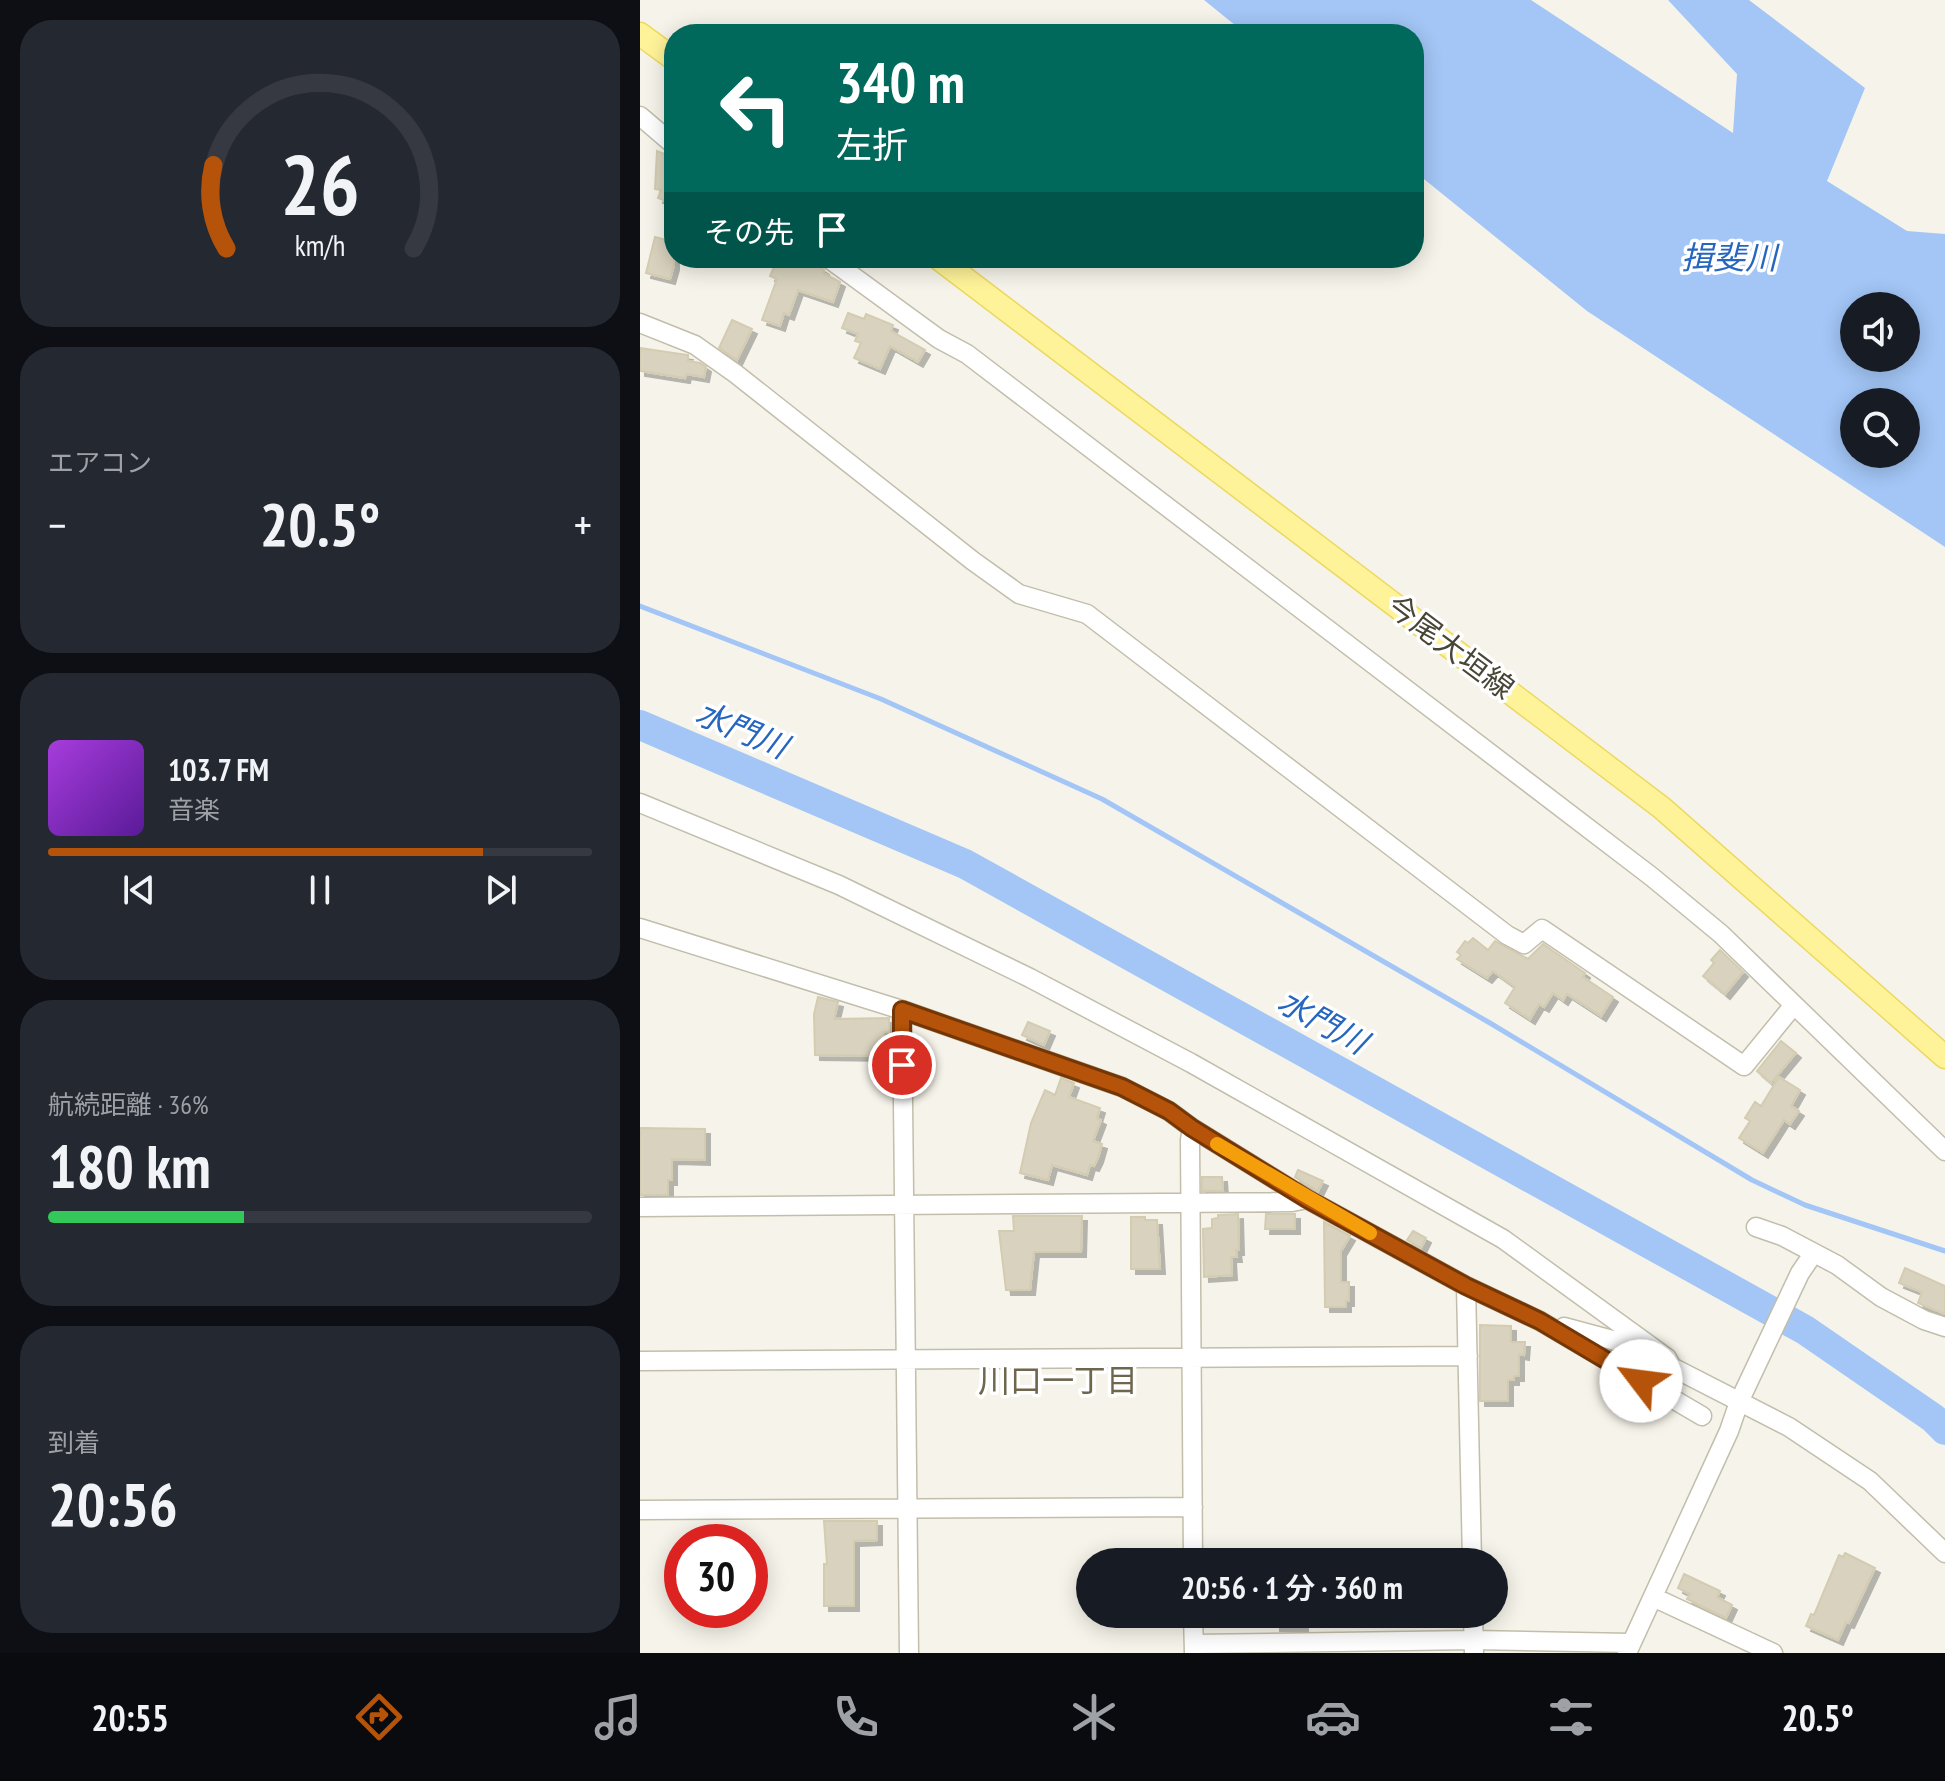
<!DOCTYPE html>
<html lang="ja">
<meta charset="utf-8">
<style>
body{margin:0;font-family:"PT Sans Narrow","Noto Sans JP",sans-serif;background:#242831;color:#f1f3f6;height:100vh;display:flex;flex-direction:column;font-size:30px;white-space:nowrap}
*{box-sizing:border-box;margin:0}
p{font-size:26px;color:#9ea1a6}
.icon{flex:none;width:44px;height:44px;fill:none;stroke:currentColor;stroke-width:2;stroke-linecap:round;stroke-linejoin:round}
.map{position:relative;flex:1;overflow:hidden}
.sheet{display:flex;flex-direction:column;gap:20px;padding:20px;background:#0d0f14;width:640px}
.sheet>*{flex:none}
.guide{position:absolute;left:24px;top:24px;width:760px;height:244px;border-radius:32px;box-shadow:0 4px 20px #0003;background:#00695c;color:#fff;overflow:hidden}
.fabs{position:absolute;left:1200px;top:292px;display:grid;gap:16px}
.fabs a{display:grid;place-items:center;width:80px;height:80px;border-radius:50%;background:#171b24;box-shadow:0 4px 20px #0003;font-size:40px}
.speed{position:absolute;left:24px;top:1524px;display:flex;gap:16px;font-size:40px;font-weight:700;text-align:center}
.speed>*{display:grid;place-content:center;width:104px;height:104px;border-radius:50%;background:#171b24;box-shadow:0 4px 20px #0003;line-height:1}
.speed .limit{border:12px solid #d22;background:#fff;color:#111}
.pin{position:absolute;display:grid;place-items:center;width:68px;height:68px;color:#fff;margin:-34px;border:4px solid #fff;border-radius:50%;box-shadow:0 2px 8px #0007}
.me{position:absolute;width:88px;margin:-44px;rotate:300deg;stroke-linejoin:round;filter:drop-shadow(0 0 6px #0008)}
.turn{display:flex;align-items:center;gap:28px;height:168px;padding:0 40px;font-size:36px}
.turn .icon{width:104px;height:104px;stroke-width:2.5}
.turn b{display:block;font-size:56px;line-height:68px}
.then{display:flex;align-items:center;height:76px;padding:0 40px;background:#0003;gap:16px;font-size:30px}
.big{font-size:60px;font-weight:600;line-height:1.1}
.sheet .card{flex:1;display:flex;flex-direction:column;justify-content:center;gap:12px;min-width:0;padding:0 28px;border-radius:32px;background:#242831}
.sheet .dial{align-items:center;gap:0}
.dial svg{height:208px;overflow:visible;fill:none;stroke:#363941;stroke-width:7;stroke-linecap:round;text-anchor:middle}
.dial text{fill:#f1f3f6;stroke:none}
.song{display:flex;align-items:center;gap:24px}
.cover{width:96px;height:96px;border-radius:12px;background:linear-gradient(135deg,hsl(280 70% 55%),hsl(270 70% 35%))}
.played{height:8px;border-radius:4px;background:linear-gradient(90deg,#b45309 80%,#363941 80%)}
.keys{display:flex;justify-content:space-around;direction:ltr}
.heat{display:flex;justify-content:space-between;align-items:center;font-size:44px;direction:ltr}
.charge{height:12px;border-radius:6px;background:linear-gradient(90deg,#34c759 36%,#363941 0)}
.trip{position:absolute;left:436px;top:1548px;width:432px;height:80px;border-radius:40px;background:#171b24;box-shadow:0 4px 20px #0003;font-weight:600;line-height:80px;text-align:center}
.tabs{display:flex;height:128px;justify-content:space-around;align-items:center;background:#090b0e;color:#9ea1a6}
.tabs .icon{width:56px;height:56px}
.tabs .current{color:#b45309}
.tabs b{font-size:36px;color:#f1f3f6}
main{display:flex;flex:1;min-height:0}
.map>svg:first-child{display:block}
.water{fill:#a3c6f6;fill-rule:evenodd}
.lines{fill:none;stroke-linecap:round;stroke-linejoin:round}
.stream{stroke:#a3c6f6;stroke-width:5}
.river{stroke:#a3c6f6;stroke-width:30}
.building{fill:#d8d2be;stroke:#d4ccb1;stroke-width:2;filter:url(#shadow)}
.minor-casing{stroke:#c2beab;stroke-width:21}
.major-casing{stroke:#ecd961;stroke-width:25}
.minor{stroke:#fff;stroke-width:18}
.major{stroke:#fff399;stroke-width:22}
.route-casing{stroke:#753606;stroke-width:20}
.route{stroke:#b45309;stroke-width:14}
.slow{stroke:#f59e0b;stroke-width:14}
.labels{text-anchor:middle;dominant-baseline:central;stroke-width:7;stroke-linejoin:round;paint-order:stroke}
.street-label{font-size:30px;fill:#4a4637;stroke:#fff}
.water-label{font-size:32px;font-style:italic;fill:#2766bf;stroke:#fff}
.neighbourhood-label{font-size:32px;fill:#6e664d;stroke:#fff}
</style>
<main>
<section class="sheet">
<div class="card dial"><svg viewBox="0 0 100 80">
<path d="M14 69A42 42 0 1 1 86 69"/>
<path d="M14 69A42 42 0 0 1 9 37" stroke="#b45309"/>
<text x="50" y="56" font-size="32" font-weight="700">26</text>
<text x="50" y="72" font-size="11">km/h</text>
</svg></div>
<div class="card"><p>エアコン</p>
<div class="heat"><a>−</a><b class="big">20.5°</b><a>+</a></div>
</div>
<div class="card">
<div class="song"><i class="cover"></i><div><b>103.7 FM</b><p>音楽</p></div></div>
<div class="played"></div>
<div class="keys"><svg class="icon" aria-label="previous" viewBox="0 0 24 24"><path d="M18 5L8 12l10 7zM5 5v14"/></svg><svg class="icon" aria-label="pause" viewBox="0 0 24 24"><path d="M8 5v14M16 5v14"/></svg><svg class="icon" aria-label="next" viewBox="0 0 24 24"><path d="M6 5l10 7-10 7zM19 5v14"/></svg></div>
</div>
<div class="card"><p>航続距離 · 36%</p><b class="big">180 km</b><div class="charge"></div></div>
<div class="card"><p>到着</p><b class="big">20:56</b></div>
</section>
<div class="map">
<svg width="1305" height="1653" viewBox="0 0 1305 1653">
<defs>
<filter id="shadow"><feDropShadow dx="5" dy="5" stdDeviation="0" flood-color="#0004"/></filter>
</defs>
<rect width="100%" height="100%" fill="#f6f4ea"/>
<!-- water -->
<path class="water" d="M564,0H891L1093,133L1097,74L1028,0H1109L1225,88L1187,181L1267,231L1305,234V547L947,311L774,171V34H606ZM1214,306H1266V358H1214ZM1214,402H1266V454H1214Z"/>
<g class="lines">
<!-- stream -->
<path class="stream" d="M0,606L241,699L462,799L850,1023L1112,1180L1165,1205L1305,1251"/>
<!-- river -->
<path class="river" d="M0,725L325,864L1165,1330L1293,1418L1305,1430"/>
</g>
<!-- building -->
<path class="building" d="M17,151L34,158V204L18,198L21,190L15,189Z
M15,237L34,242V265L30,279L6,273Z
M138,258H166L184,270L183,273L200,282L193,302L158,290L149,315L144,313L140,326L122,320L137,279L130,276Z
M208,313L224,319L226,314L253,325L251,331L285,350L278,362L250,346L240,369L214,358L221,343L215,341L218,334L202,328Z
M92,320L112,329L97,360L79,348Z
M0,348L48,355V361L60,363L66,367L64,377L46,374L45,378L0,371Z
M833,938L848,950L855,941L888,959L903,944L945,973L943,977L973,997L961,1016L927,994L923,1000L913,993L904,1007L899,1004L890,1019L865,1003L875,987L853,971L847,978L817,959L821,955L817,952L825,941L828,943Z
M1080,950L1103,972L1085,994L1063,976L1074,963L1071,960Z
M178,997L198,1002L194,1019L249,1018V1032H244V1056L175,1055L174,1014Z
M388,1022L410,1031L404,1045L382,1035Z
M1141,1041L1156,1053L1131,1083L1117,1071Z
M1139,1077L1160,1090L1151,1106L1159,1111L1150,1124L1144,1120L1123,1153L1099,1138L1110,1121L1105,1118L1115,1102L1121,1106Z
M421,1078L434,1083L429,1097L460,1108L457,1118L461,1120L453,1141L462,1144L458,1158L454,1166L450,1165L447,1175L412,1165L408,1180L380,1173L391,1123L405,1090L415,1095Z
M0,1128L65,1129V1160L32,1159V1180H28V1195H0Z
M658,1170L683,1181L678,1191L655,1177Z
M562,1177H582L583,1191H562Z
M598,1214L599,1250H596L597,1257H591L592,1275L564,1277L563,1229L572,1228V1219L578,1218V1215Z
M626,1214H655V1229H625Z
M373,1216H442L441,1252H394L390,1290H366L359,1231H374Z
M491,1217H505V1220H517L520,1269H491Z
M684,1222L710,1236L701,1251V1282H709V1301H706V1307H685Z
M773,1231L786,1238L781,1248L767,1240Z
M1265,1268L1305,1286V1314L1278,1303L1282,1292L1259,1283Z
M840,1325L871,1326V1342H885L884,1355L879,1354V1376H874V1380H868V1401H840Z
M184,1521H237V1540L214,1541V1606H184V1564H187Z
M1205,1553L1235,1568L1209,1623L1206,1622L1198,1640L1166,1626L1171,1614L1174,1615L1199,1555L1203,1557Z
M1044,1574L1080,1591L1077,1597L1092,1605L1086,1618L1047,1599L1050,1594L1038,1588Z
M635,1614H663V1627L635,1626Z"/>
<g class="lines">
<defs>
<path id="minor" d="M0,116L34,145
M188,258L299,339L327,354L1012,877L1081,934L1305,1151
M0,323L55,345L96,374L333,561L379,594L447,614L867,935L884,944L902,929L1104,1066L1153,1006
M0,803L199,885L390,978L551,1063L863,1239L1027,1358L1032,1367
M0,928L262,1010L482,1087L529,1111L552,1128L667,1199L826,1286L900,1321L1062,1416
M262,1010L269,1653
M552,1128L550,1140L553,1562
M0,1207L652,1202L667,1199
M1116,1227L1142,1236L1197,1265L1241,1297L1284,1320L1305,1327
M826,1286L832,1562
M924,1327L987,1344L1149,1427L1230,1481L1305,1553
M0,1361L828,1356
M0,1510L553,1507
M1013,1597L1133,1653
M553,1614L554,1653
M833,1614L834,1653
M554,1644L833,1640L991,1643
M987,1653L1089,1431L1099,1402L1160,1273L1173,1254"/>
<path id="major" d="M0,34L34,59
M298,258L1022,808L1305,1057"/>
</defs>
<!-- minor casing -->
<use href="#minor" class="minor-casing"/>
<!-- major casing -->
<use href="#major" class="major-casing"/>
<!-- minor -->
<use href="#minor" class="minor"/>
<!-- major -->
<use href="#major" class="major"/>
</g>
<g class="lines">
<defs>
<path id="route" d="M262,1065V1010L482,1087L529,1111L552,1128L667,1199L826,1286L900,1321L1001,1381"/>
</defs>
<!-- route casing -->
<use href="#route" class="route-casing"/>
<!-- route -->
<use href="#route" class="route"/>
<!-- slow -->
<path class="slow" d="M577,1144L730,1233"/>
</g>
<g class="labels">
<!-- street labels -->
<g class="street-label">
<text transform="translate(811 646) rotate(37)">今尾大垣線</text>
</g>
<!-- water labels -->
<g class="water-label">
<text x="1089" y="257">揖斐川</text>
<text transform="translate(102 729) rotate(23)">水門川</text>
<text transform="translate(683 1021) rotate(29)">水門川</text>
</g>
<!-- neighbourhood labels -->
<g class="neighbourhood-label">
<text x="418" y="1380">川口一丁目</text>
</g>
</g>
</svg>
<div class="fabs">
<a><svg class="icon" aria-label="sound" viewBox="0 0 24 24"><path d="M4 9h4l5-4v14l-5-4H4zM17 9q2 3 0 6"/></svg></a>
<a><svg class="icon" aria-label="search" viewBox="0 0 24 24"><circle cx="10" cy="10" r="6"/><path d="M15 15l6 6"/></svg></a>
</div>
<div class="speed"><div class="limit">30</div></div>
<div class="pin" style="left:262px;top:1065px;background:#d93025"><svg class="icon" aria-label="arrive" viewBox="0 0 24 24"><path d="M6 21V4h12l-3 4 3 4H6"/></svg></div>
<svg class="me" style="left:1001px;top:1381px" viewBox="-20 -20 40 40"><circle r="19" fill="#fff"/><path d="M0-13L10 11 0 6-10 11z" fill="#b45309"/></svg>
<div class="trip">20:56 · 1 分 · 360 m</div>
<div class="guide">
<div class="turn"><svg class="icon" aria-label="left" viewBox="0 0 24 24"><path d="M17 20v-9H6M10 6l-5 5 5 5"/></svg><div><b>340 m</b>左折</div></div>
<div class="then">その先<svg class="icon" aria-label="arrive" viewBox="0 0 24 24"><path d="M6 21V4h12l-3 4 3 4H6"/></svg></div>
</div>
</div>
</main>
<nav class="tabs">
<b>20:55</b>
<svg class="icon current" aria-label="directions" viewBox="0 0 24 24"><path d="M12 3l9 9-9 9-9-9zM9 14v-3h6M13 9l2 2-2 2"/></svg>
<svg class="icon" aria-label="music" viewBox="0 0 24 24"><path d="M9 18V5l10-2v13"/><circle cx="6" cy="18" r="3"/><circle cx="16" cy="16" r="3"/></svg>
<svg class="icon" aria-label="phone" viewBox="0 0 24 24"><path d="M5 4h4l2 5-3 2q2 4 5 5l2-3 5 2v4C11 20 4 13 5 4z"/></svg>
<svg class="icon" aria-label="climate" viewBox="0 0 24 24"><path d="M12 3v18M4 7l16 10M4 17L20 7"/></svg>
<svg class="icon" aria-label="car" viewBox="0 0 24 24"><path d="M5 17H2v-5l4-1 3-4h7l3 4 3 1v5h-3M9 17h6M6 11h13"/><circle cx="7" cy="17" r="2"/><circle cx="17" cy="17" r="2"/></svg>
<svg class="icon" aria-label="filters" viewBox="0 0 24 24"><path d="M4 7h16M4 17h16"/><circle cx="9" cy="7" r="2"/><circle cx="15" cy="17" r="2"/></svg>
<b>20.5°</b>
</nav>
